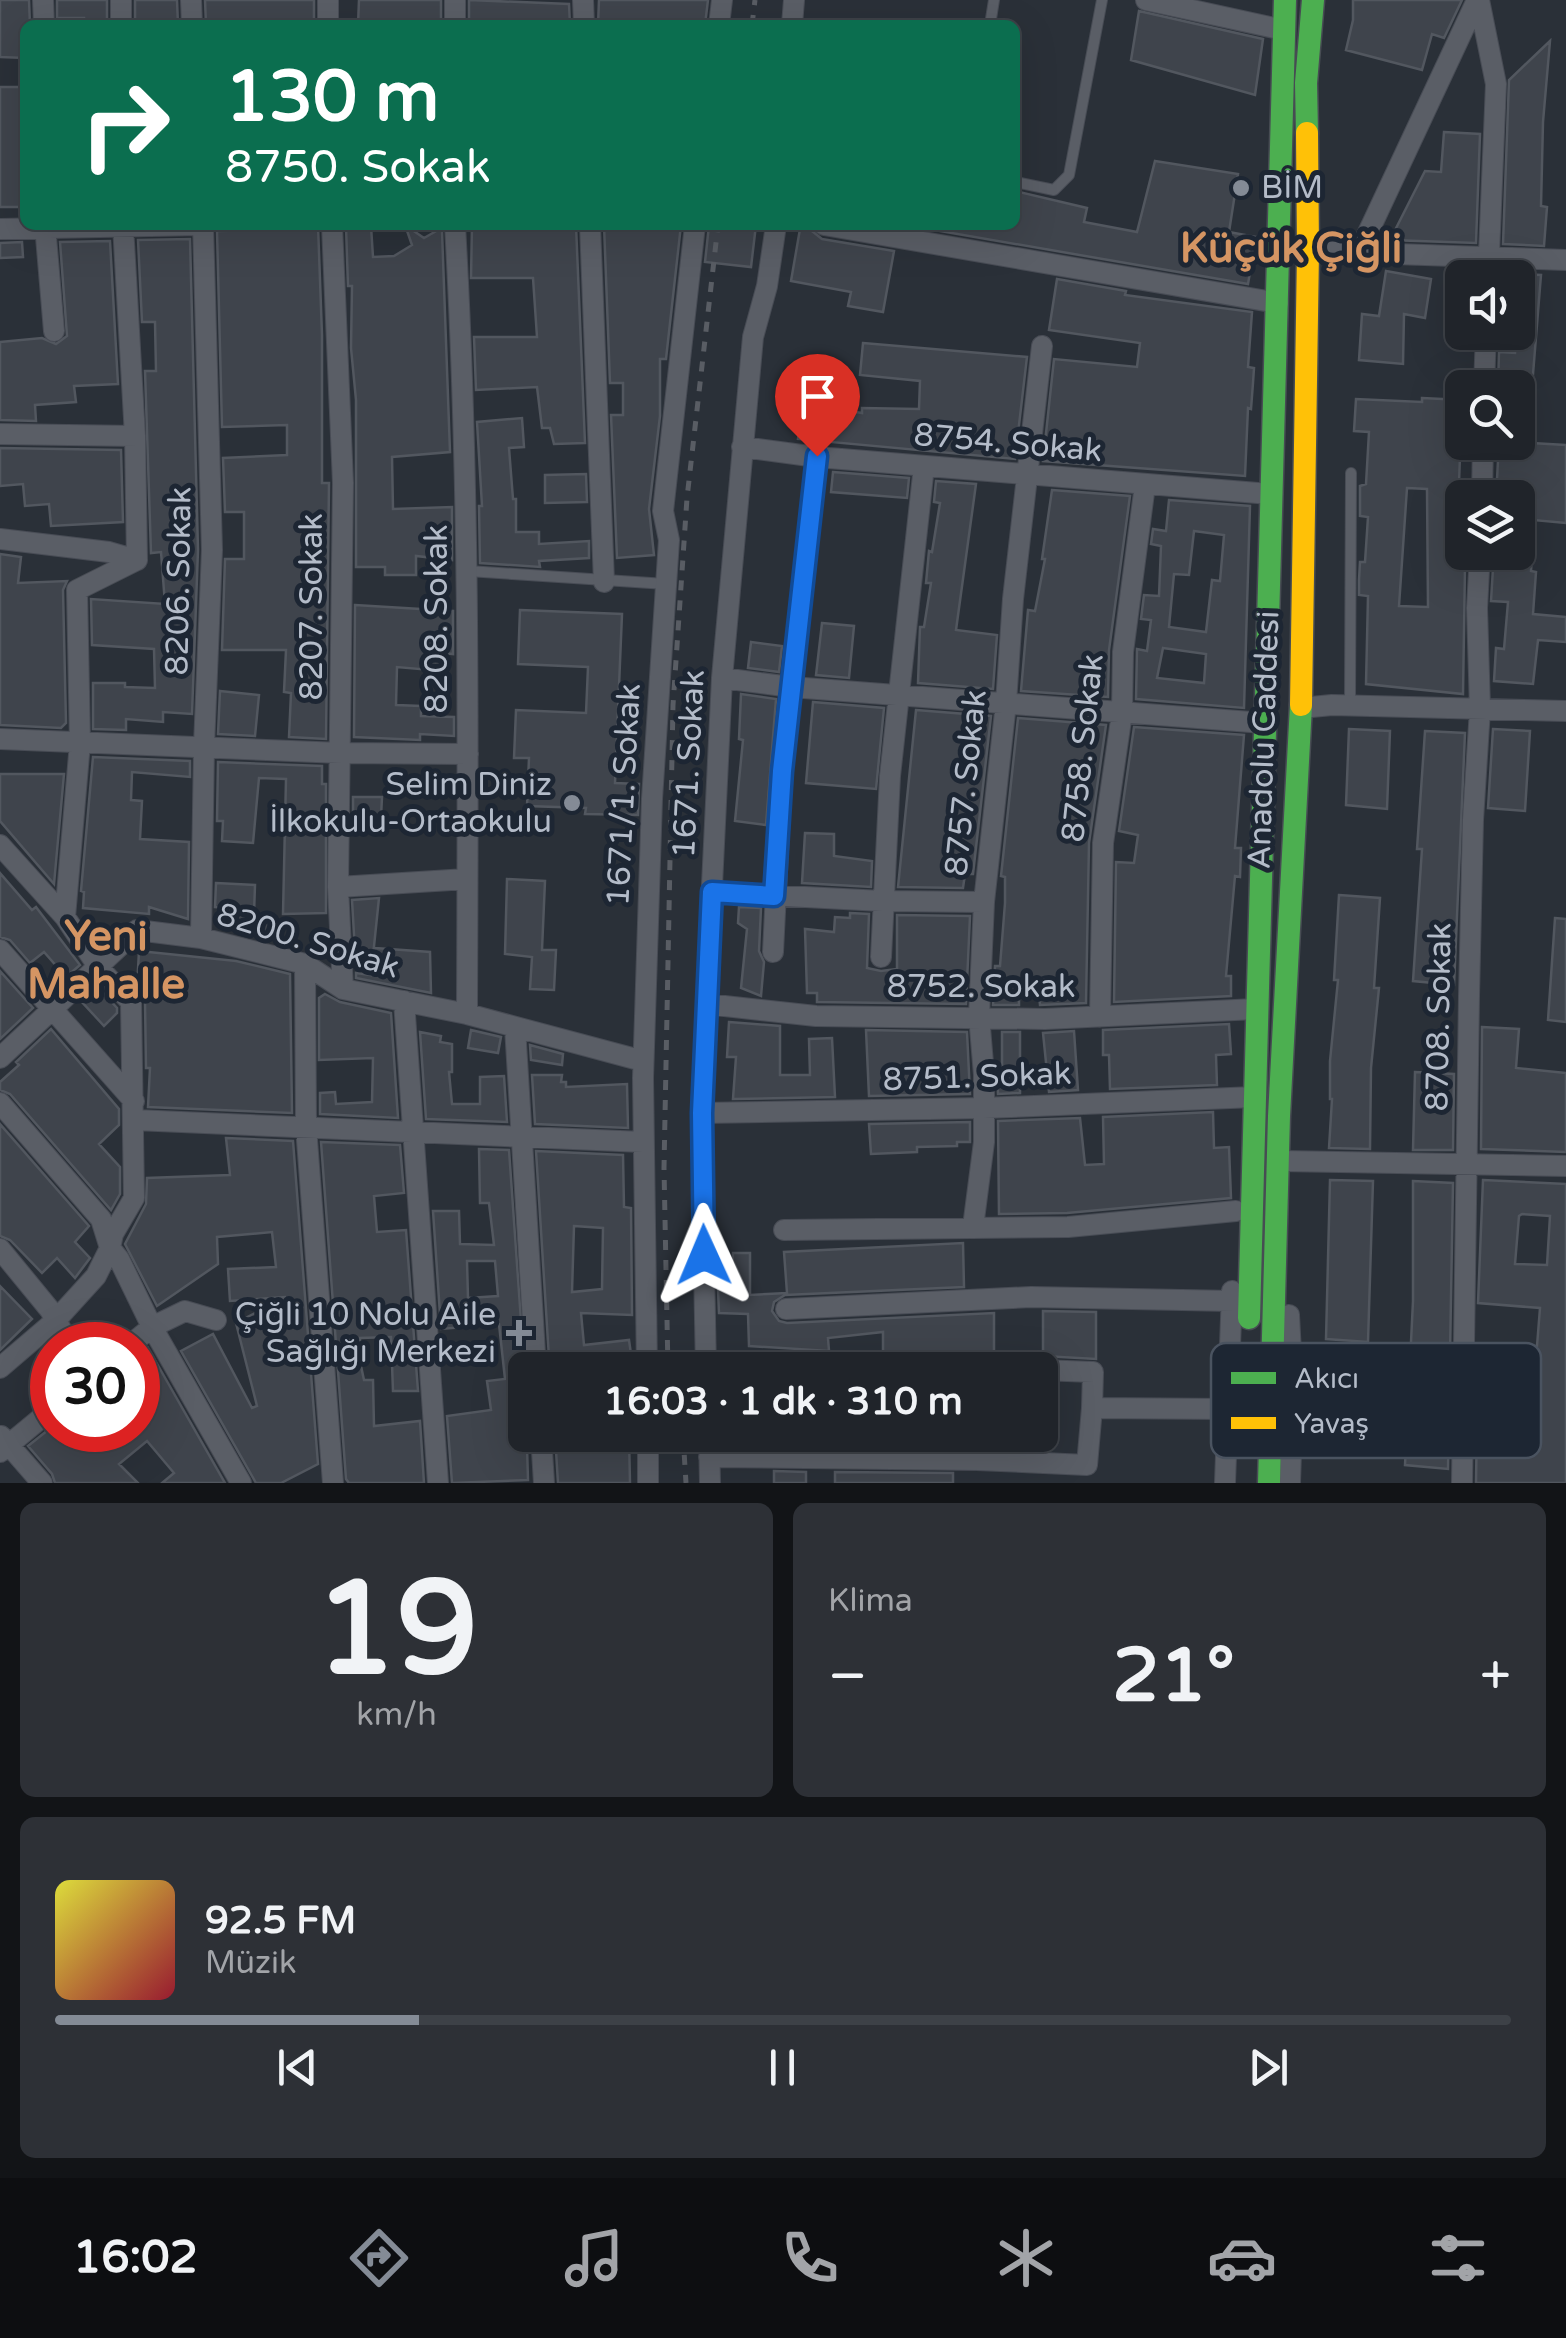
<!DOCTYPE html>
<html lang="tr">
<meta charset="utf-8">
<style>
body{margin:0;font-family:"Varela Round",sans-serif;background:#2d3036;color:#f1f3f6;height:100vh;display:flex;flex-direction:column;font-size:38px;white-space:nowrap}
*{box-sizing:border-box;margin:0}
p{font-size:32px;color:#a2a4a8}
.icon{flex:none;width:55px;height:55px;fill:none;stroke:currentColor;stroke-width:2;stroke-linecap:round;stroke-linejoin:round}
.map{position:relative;height:1483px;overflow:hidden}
.details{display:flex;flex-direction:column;gap:20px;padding:20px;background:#121417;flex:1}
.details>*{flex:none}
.top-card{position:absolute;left:20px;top:20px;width:1000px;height:210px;border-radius:15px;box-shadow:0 10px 40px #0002,0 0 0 2px #3d4147;background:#0b6e4f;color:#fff;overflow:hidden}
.controls{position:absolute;left:1445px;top:260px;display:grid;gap:20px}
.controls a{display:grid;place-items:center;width:90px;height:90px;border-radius:15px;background:#20242a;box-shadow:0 10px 40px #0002,0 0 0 2px #3d4147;font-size:50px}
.speed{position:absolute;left:30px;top:1322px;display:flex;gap:20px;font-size:50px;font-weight:700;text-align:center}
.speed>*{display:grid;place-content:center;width:130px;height:130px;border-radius:50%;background:#20242a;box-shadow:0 10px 40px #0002,0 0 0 2px #3d4147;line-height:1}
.speed .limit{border:15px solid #d22;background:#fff;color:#111}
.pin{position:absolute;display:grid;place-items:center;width:85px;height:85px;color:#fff;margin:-102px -42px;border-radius:50% 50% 50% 0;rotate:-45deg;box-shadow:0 0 10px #0007}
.pin .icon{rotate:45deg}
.me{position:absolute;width:110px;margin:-55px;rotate:359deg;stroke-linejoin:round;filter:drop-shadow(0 0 8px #0008)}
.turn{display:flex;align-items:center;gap:35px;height:210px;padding:0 40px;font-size:45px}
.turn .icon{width:130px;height:130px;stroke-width:2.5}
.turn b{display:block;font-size:70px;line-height:85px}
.big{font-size:75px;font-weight:700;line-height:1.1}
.details .card{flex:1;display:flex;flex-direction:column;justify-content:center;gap:15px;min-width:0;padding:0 35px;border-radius:15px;background:#2d3036}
.details .dial{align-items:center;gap:0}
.dial b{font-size:130px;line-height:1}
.song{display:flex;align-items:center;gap:30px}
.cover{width:120px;height:120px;border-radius:15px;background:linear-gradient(135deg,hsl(60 70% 55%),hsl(350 70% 35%))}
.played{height:10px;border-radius:5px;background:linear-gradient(90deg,#848b96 25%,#3d4147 25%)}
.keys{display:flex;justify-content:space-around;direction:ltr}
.heat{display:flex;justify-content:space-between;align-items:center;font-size:55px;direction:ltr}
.details .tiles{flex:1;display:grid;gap:20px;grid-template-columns:1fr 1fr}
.card:last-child{grid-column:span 2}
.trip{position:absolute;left:508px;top:1352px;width:550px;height:100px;border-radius:15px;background:#20242a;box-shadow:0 10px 40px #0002,0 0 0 2px #3d4147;font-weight:700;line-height:100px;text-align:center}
.tabs{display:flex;height:160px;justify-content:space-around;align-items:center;background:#0d0e11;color:#a2a4a8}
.tabs .icon{width:70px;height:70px}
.tabs .selected{color:#848b96}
.tabs b{font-size:45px;color:#f1f3f6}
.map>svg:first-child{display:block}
.building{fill:#3f444c;stroke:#52575f;stroke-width:2.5;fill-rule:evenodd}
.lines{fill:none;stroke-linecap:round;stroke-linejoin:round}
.lane-casing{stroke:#484c55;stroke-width:12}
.street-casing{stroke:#484c55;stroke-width:22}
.fast-casing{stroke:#474c53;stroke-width:25}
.slow-casing{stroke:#474c53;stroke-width:25}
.lane{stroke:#5a5e66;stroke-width:10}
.street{stroke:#5a5e66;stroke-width:20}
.fast{stroke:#4caf50;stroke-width:22}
.slow{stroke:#ffc107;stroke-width:22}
.rail{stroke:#595d64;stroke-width:5;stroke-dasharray:10 10;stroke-linecap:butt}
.route-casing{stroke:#114b97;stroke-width:25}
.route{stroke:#1a73e8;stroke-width:18}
.poi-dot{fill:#848b96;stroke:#1d2633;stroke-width:4}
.labels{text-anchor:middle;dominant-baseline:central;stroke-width:10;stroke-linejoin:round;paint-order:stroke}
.poi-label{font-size:32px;fill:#b4bcc9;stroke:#1d2633;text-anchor:end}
.street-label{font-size:32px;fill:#b4bcc9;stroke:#1d2633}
.district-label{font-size:42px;font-weight:bold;fill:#d59563;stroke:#1d2633}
.key{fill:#1d2633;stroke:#4a5360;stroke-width:2.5}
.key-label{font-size:28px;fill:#b4bcc9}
</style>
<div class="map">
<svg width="1566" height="1483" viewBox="0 0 1566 1483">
<rect width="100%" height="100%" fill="#2a3038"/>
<!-- building -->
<path class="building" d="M0,0H29L30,25H25V58L0,57Z
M57,0H107V25H84V18H57Z
M135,0H177L178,25H135Z
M205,0H314V25H206Z
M359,0H441V25H358Z
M469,0L569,4L570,25H469Z
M599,0H708L705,25H598Z
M1353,0H1462L1444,38L1432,34L1422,70L1346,50L1353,20Z
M1139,11L1263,39L1255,95L1131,60Z
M1550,41L1543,122L1541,206L1547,207L1544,246L1503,244L1509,80Z
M0,87H25V207H0Z
M1444,132L1480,134L1476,243L1390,240L1425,171L1441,172Z
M1155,161L1238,174L1229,232L1256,237L1248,284L940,231L941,225H1015V191L1087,208L1084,222L1137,232Z
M318,225L322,335V483H329L326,739L289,737L291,693L284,692L286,650H222L225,559H244V512H225L223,458L287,455V425L222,427L217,231L276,230V228Z
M405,225L424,238L438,230L442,231L450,452L392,457L393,509L452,507V560L416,556V575H385V567H356V400L351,348L352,286H348L346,227L371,226L373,257L394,256L412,245Z
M472,225H576L585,443L554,444L550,428H542L537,387L476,390L474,337H537L533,278H471Z
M604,225H681L666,359H660V416L649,509L654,555L617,558L611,415H623V383H610Z
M709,225H756L751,267L705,262Z
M800,229L812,231L822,239L894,251L883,312L848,306L851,292L791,281Z
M190,239L198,550L192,714L163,712V722L126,719V730L93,729V683H125V687L155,688L154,649L92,645L91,599L165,604L161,552L151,553L145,371H156L155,322H142L138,240Z
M110,241L118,384L74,386L76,402L35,405L36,421L0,420V342L42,338L56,344L67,336L60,242Z
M22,242L23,257L0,258V243Z
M1386,271L1431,279L1425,318L1404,314L1403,364L1359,360L1362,314L1379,316Z
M1518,274L1541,275L1529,424L1534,425L1532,443L1566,445V523L1534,520L1531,571L1536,572L1533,614L1566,617V642L1538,640L1533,684L1494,681L1496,648L1504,649L1508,602L1491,601L1494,552H1518V498H1496L1499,442H1518V388H1498L1499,352L1515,353Z
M1057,279L1126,291L1125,295L1252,312L1248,367L1254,368L1253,383L1251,409L1248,408L1245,476L1043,461L1054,359L1137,367L1140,343L1049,330Z
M863,343L1027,357L1015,459L798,439L803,404L862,413V408L919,409L920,381L860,375Z
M1422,398L1462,400L1456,567H1465L1463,694L1366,684L1368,596L1359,595V580L1360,562H1365L1368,517L1360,516V486L1366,484L1369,432L1354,431L1356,399L1422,402ZM1407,488L1427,489L1428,607L1399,606Z
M522,418L524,447L509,448L513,499H516V532H539V544L589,541V558L539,561L540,567L480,563L479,506H482L477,422Z
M0,448L121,450L123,522L51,526L49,504L25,506L23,484L0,486Z
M833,472L909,478L907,498L831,492Z
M586,474L587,502L545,503V475Z
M936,481L976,484L956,630L997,635L993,689L918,683L920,627H924L931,583H926L929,551L932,552L940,503L934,502Z
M1052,490L1130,496L1109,650L1108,697L1021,691L1028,610L1035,611L1045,559H1042Z
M1169,500L1250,506L1244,708L1136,699L1137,649L1147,651L1151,620L1141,619L1144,595L1159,596L1161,546L1151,544L1153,529L1166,531ZM1194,531L1224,535L1220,581L1212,580L1206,632L1169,627L1174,574L1189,575ZM1163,648L1206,654L1204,683L1157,678Z
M0,554L21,557L18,583L67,581L63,590L66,723L61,728L0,725Z
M355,605L453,611V654L443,653L442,671L397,667L396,705L421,706V716L454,717V736L420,734V740L354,737Z
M520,610L622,614L615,783L639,784L638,815L585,814L586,808L527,806L529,758H514L516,710L586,713L588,667L518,664Z
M822,623L854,626L849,678L816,675Z
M751,642L782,646L779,672L748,668Z
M220,691L259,695L255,736L218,734Z
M741,694L776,699L766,825L735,821L743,740L739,739Z
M813,702L884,708L876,789L806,783Z
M916,710L991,716L973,874H965L963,888L898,887Z
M1018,718L1106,725L1089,843L1086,1003L1040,1005L1038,984L1019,985V1005H993L995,966H1000L1005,903V877L1001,876Z
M1134,727L1244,735L1235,848H1241L1240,877L1235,876L1226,976H1231V996L1114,1002L1116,862L1134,863L1138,835L1119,831Z
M1349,729L1390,731L1387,809L1346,805Z
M1493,729L1530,731L1525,811L1488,808Z
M1425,731L1465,733L1454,985L1413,981L1422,849H1417Z
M93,757L190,761V777L132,772L131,800L142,801L140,839L189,842L188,919L149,907V914L83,908L84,892L81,891Z
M218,762L322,766V784H326V913L283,914L286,779L259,778L253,843L222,841L223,821H217Z
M0,774H64L54,884L0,821Z
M353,797H382L381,817H353Z
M805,833L834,834V856L872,861L871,887L802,883Z
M0,873L32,910L36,907L80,965L66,977L44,952L30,963L10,940L0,937Z
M507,879L545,881L542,950H556L554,990L530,989L532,957L505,954Z
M216,883L255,885L254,914L274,915L273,937L247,932L248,927H232V908L215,907Z
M1339,895L1380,898L1374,988H1379L1371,1068L1370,1149L1329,1148L1332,1099H1330V1061L1338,980H1334Z
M379,898L373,956L355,952L352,900Z
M739,907L761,908L759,951L764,962L761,996L741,988L747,929L738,923Z
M850,913L869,914L867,968L881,971L897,969V915L970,916L966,1004L817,1002V993H807L805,929L834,932L835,917L850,918Z
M1555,918L1566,919V1022L1548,1020Z
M375,948L430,952L431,993L356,978V973L371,975Z
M139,951L236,961L290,974L292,1113L148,1107L150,1068H146L145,1002L142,990L137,988Z
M0,971L33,1008L0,1039Z
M97,986L117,1008V1013L104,1026L81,1001Z
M325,994L340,1002L391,1013L398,1118L320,1114V1093L335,1092L336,1104L372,1102L373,1058L319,1060V998Z
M729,1022L780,1026V1075H810L809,1039L832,1038L835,1097L733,1099L736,1057H727Z
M1229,1024L1231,1054L1216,1055L1217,1085L1110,1089L1109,1055H1103V1030Z
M1482,1027L1519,1029L1516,1068L1566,1073V1152L1481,1149Z
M51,1029L119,1109V1125L99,1144L120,1167V1194L111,1210L10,1094L0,1090V1082L19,1065L16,1062Z
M471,1030L501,1037L498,1053L468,1048Z
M866,1030L967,1032L970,1094L869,1096Z
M1074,1031L1078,1090L1049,1092L1043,1033Z
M420,1032L441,1036L440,1042L452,1044V1072H449L452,1104H480V1077L504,1076L507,1122L426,1119Z
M1002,1032H1020V1093L998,1094L997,1068H1002Z
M530,1045L563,1054L562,1065L531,1060Z
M1415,1072L1454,1074L1453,1150H1413Z
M532,1075H562L561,1082H566V1087L627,1084L628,1128L535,1124Z
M1213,1112L1214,1148L1229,1147L1231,1198L1067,1213L999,1214L998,1121L1080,1118L1085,1165L1104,1164L1103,1117Z
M970,1122V1142H957V1146L917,1147V1152L871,1154L869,1124Z
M0,1124L89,1226L75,1242L90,1258L75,1278L57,1258L42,1273L10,1240L0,1236Z
M226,1138L293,1141L318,1464L281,1483H256L181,1351L213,1334L252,1408L257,1406L236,1323L286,1297L230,1301L228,1269L276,1267L272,1232L217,1237L218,1264L157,1306L125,1244L146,1204L147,1178L230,1175Z
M321,1142L400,1145L404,1193L374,1196L377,1232L406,1230L418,1391H393L391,1337L360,1338L361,1366L364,1380H373L374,1426L420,1421L424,1483H349L346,1479Z
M479,1149L509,1150L525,1378L528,1480L452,1483L447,1416L491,1410L487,1381L505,1379L499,1324L441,1329L433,1211H459L460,1244L494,1245L489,1203H480ZM467,1261H495L498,1296L468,1298Z
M536,1151L623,1155L624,1207L631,1208L632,1315L581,1313L584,1345L629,1340L632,1361L616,1362V1368L564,1370L562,1357L549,1358ZM574,1226L603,1228L602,1289L572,1292Z
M1330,1180L1373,1181L1368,1342L1326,1339Z
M1483,1180L1566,1184V1483H1476L1478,1349L1533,1352V1346H1537L1540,1308L1478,1303ZM1522,1214L1550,1216L1547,1265L1515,1264L1519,1216Z
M1413,1181L1453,1183L1448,1469L1405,1465L1413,1301Z
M963,1243L964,1287L785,1295L774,1302L772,1311L779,1321L787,1323L994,1313V1355L883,1353V1332L828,1338L829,1351L749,1346L748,1314L719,1313L718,1290H732L733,1253H750V1295L787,1293L784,1252Z
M0,1286L32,1319L0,1350Z
M1043,1311L1096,1312V1359L1043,1356Z
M148,1348L225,1483H162L174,1473L147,1441L119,1464L138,1483H55L52,1474L28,1446L48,1430H138V1356Z
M555,1435H629L630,1483H558Z
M734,1435H894V1445L734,1444Z
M774,1471L806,1472V1483H774Z
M835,1472L953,1473V1483H835Z"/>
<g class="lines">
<defs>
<path id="lane" d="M990,25L994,0
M1015,182L1054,190L1069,175L1102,0
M468,571L666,584
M1350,706L1351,473"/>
<path id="street" d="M43,0L44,25
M121,0V25
M191,0L192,25
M328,0V25
M583,0L584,25
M1146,0L1284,30
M1479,0L1496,84L1488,278
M455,25V0
M719,25L722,0
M792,25L794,0
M45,225L54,331
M123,225L135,436L137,560
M332,225L343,483L338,887L343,989
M455,225C470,488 468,750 467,1014
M590,225L604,582
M824,225L1278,303
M0,229L201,225
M1308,251L1566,260
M1359,252L1477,0
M1484,388L1486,332
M0,434L135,436
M742,447L817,457L1270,494
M1482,498L1483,442
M0,539L109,552L137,560
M722,678L791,687L1264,723
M1301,708L1332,705L1566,711
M0,739L341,753L468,754
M0,845L65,917L99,968L131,1002L134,1198L113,1234L110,1248L96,1276L56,1320L0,1368
M338,887L467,879
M712,892L882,901L984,902
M65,917L80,743L77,590L137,560
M201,938L204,746L212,550L203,225
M0,950L134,1101
M773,952L782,771L817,457
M881,957L890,776L924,466
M305,964L306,1127L333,1483
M404,1001L438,1483
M706,1004L816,1016L1045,1019L1256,1009
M1100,1017L1103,843L1122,713L1123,652L1145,485
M515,1027L536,1370
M0,1058L137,930L201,938L305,964L343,989L467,1014L643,1061
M0,1103L101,1219L110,1248L119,1259L152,1327L241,1483
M701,1113L984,1108L1255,1097
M135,1120L643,1142
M1281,1161L1566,1166
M973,1227L984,1142V1075L979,1016L984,902L1006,703L1013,599L1042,346
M784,1230L1068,1227L1236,1211
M0,1249L50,1310L70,1345
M786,1309L1031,1297L1232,1301
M1289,1315L1293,1391L1290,1483
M130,1345L152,1327L185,1311L216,1320
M706,1362L1028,1370
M647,1370L643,1078L652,799L669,540L663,511L695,225
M706,1370L701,1113L722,678L753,337L767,286L776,225
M1040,1370L1093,1372L1092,1408L1227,1409
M541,1435L544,1483
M648,1435V1483
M709,1435L710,1483
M1,1436L42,1483
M0,1452L52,1409
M709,1457L977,1460L1087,1465L1092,1408
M907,1459L908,1435
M1225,1483L1232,1291
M1462,1483L1469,996L1473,820L1480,709L1477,608L1480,552"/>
<path id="fast" d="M1307,133L1306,83L1313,0
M1249,1318L1285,0
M1269,1483L1279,1116L1301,705"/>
<path id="slow" d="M1301,705L1308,251L1307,133"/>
</defs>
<!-- lane casing -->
<use href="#lane" class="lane-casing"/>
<!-- street casing -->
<use href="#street" class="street-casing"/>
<!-- fast casing -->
<use href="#fast" class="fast-casing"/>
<!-- slow casing -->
<use href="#slow" class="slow-casing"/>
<!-- lane -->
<use href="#lane" class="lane"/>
<!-- street -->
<use href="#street" class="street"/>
<!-- fast -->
<use href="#fast" class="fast"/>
<!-- slow -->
<use href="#slow" class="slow"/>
<!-- rail -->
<path class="rail" d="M752,25L755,0
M668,1370L664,1168L673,705L687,498L718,225
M683,1435L686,1483"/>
</g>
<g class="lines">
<defs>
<path id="route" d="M704,1255L702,1113L712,892L774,896L782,771L817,456"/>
</defs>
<!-- route casing -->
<use href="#route" class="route-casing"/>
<!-- route -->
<use href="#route" class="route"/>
</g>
<!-- markers -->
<g class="poi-dot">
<circle cx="1241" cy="188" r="10"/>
<circle cx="572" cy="803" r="10"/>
<path d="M514 1318h10v10h10v10h-10v10h-10v-10h-10v-10h10z"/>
</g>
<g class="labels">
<!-- poi labels -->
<g class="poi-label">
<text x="1261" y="188" text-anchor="start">BİM</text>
<text x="552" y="785">Selim Diniz<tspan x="552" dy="37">İlkokulu-Ortaokulu</tspan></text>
<text x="496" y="1315">Çiğli 10 Nolu Aile<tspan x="496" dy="37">Sağlığı Merkezi</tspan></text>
</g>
<!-- street labels -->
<g class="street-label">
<text transform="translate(1008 443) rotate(5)">8754. Sokak</text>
<text transform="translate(179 581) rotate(-89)">8206. Sokak</text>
<text transform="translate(312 607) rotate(-90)">8207. Sokak</text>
<text transform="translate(437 619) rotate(-90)">8208. Sokak</text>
<text transform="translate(1264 740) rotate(-88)">Anadolu Caddesi</text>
<text transform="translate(1083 748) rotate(-84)">8758. Sokak</text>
<text transform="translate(689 764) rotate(-87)">1671. Sokak</text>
<text transform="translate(966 783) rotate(-84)">8757. Sokak</text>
<text transform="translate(624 795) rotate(-87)">1671/1. Sokak</text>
<text transform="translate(308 941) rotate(17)">8200. Sokak</text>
<text x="981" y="987">8752. Sokak</text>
<text transform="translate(1439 1017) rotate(-89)">8708. Sokak</text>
<text transform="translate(977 1077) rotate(-2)">8751. Sokak</text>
</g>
<!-- district labels -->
<g class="district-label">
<text x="1291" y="248">Küçük Çiğli</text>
<text x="106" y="936">Yeni<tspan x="106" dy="48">Mahalle</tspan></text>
</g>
</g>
<!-- legend -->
<rect x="1211" y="1343" width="330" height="115" rx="15" class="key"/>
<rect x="1231" y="1372" width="45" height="12" fill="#4caf50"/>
<rect x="1231" y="1417" width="45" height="12" fill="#ffc107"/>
<g class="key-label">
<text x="1294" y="1388">Akıcı</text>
<text x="1294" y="1433">Yavaş</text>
</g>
</svg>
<div class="controls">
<a><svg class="icon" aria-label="sound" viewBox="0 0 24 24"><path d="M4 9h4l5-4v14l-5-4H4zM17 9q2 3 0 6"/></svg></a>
<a><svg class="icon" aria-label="search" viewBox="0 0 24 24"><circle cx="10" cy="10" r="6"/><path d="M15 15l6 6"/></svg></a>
<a><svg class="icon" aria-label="layers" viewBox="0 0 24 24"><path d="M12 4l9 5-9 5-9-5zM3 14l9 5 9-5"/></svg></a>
</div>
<div class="speed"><div class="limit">30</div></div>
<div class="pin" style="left:817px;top:456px;background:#d93025"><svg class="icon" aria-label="arrive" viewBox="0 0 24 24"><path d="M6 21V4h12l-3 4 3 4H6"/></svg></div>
<svg class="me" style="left:704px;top:1255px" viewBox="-20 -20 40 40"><path d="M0-17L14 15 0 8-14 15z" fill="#1a73e8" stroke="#fff" stroke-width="4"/></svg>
<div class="trip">16:03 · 1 dk · 310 m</div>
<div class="top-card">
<div class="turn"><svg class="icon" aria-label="right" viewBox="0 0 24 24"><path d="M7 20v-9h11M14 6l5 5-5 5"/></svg><div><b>130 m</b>8750. Sokak</div></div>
</div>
</div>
<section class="details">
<div class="tiles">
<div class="card dial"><b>19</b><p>km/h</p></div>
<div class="card"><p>Klima</p>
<div class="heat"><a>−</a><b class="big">21°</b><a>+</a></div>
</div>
<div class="card">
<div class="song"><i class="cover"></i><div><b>92.5 FM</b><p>Müzik</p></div></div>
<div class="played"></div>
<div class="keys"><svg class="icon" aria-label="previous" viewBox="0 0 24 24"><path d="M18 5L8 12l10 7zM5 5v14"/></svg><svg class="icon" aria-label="pause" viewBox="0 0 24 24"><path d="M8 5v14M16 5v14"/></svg><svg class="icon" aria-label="next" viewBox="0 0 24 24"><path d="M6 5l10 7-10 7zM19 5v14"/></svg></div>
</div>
</div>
</section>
<nav class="tabs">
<b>16:02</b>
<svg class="icon selected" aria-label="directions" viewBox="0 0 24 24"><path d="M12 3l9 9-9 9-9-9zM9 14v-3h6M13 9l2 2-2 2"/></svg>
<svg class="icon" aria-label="music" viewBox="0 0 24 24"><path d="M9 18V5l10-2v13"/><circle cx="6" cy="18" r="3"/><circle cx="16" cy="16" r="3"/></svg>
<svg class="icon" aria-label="phone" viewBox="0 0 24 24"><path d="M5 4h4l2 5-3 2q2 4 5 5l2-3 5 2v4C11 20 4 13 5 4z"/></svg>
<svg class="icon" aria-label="climate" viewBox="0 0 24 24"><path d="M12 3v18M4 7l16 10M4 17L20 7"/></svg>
<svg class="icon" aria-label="car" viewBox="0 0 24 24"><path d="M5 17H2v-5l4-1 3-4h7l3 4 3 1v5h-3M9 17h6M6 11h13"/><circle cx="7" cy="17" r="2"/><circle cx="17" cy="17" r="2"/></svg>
<svg class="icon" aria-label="filters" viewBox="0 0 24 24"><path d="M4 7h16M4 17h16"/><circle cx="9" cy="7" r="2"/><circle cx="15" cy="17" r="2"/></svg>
</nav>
